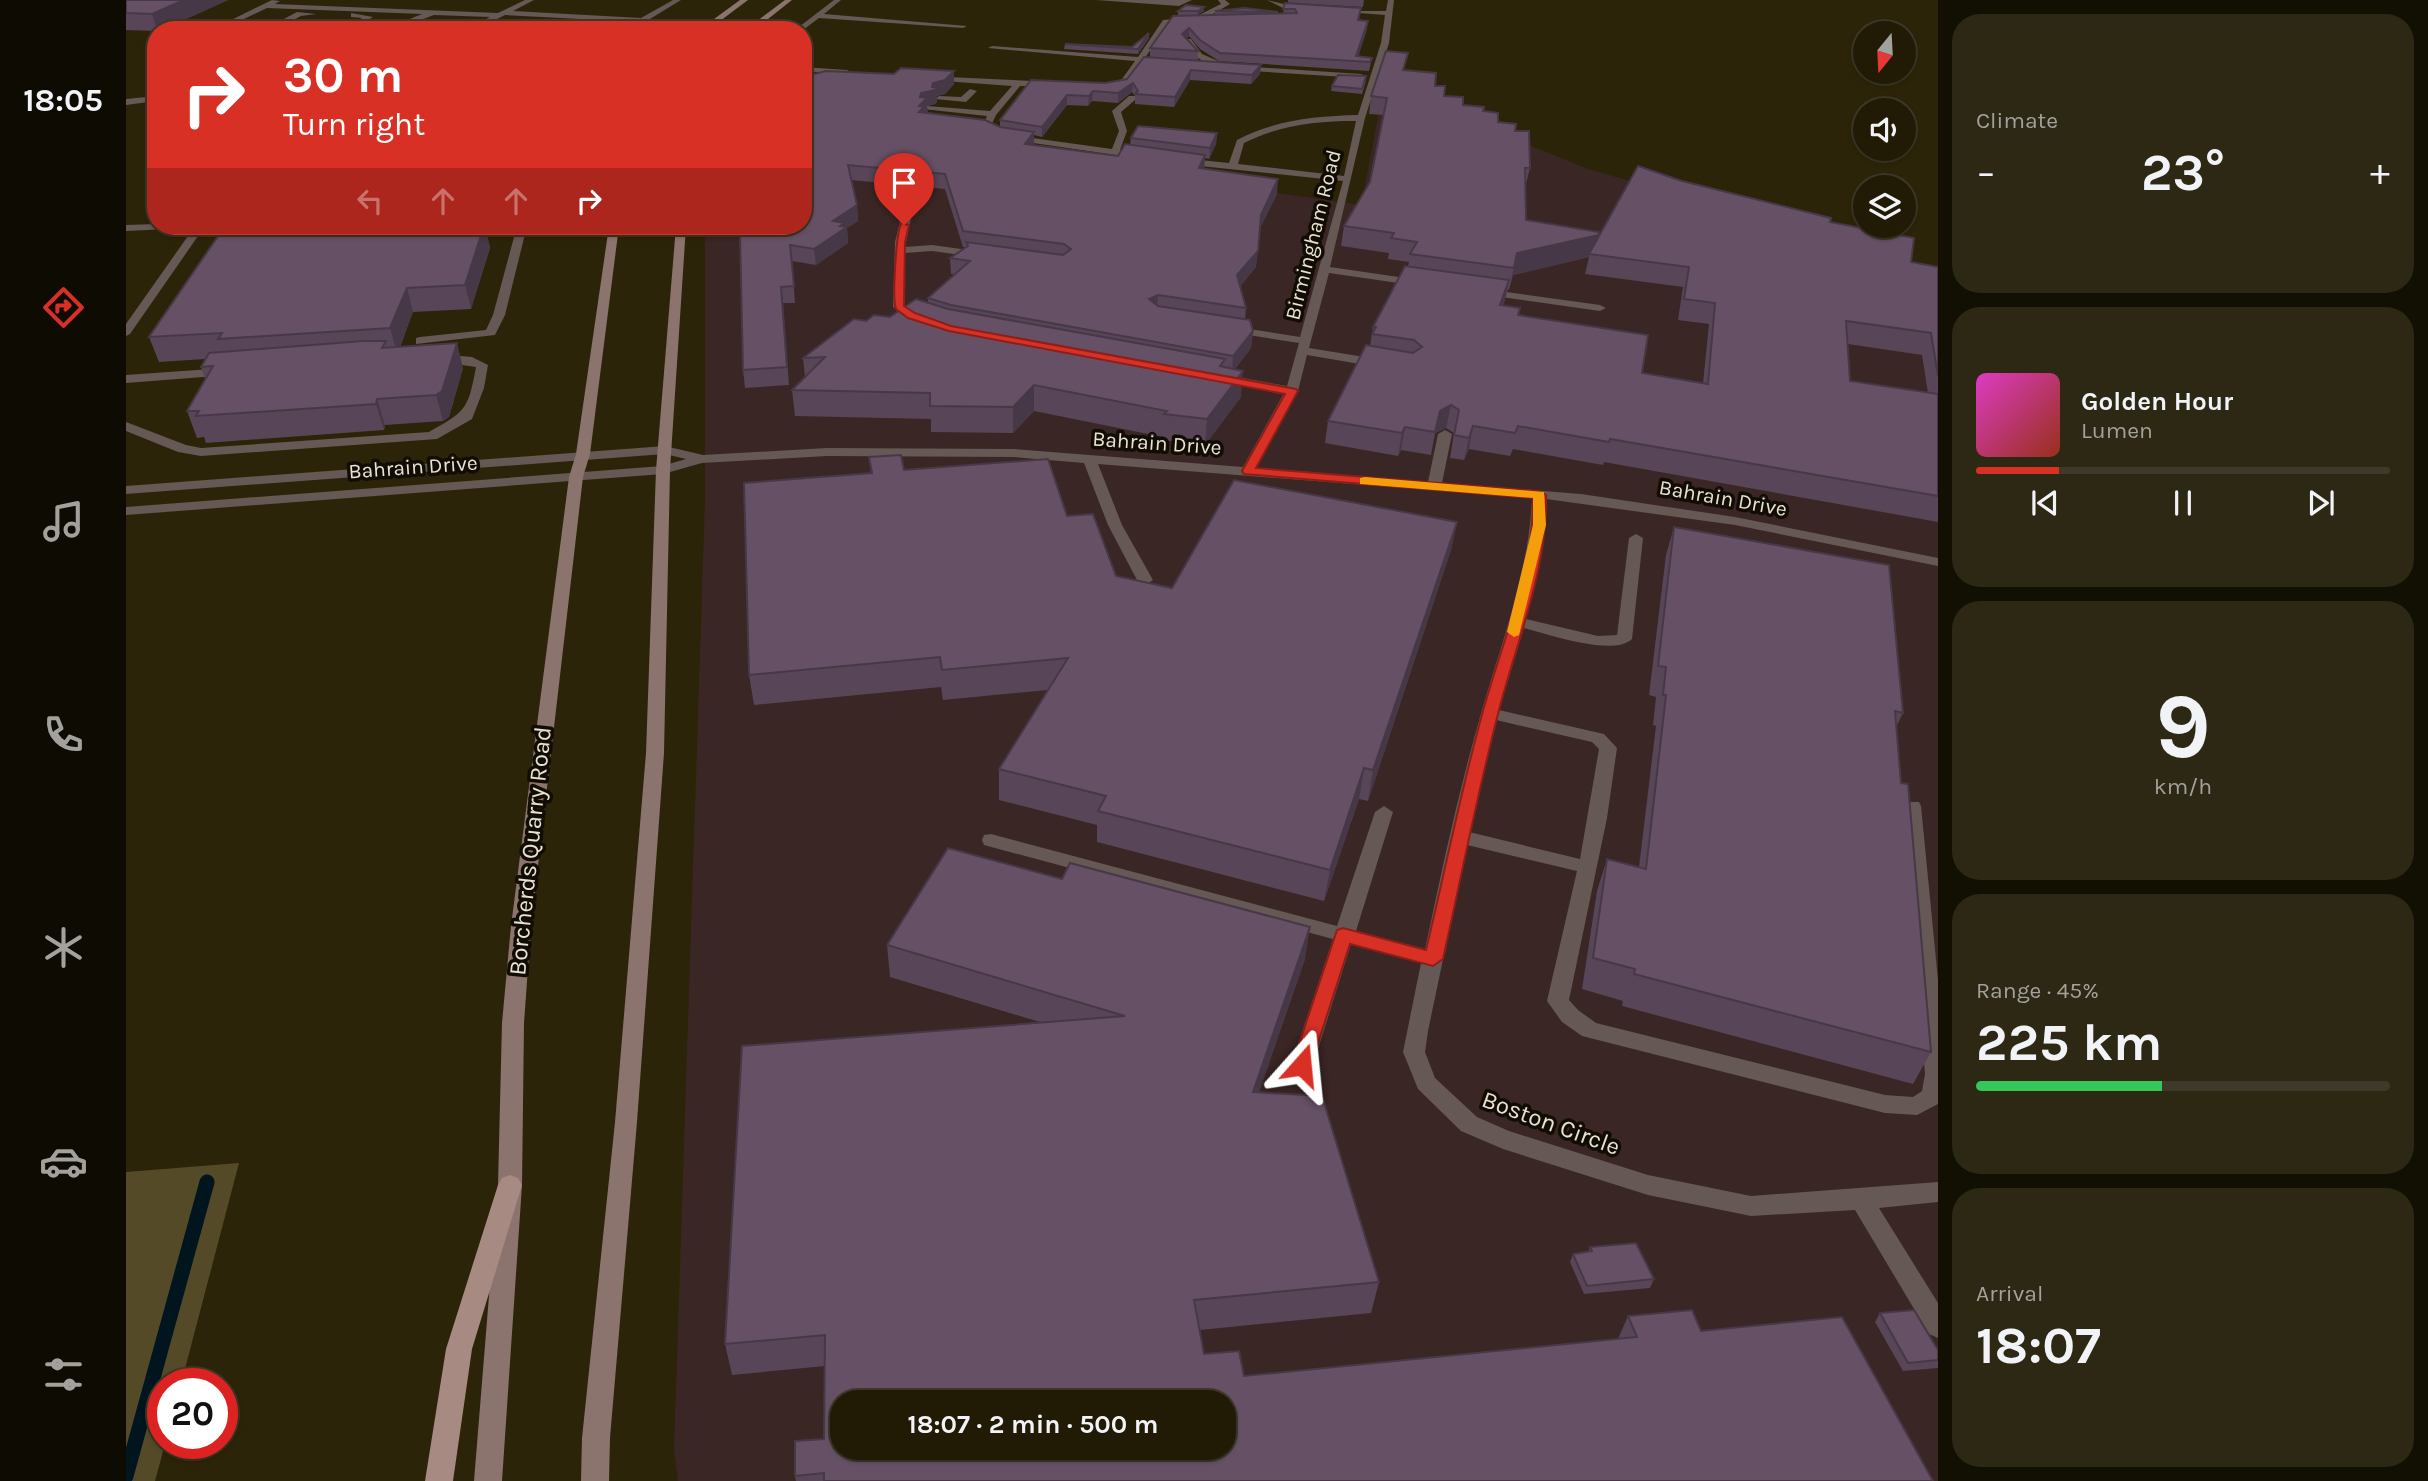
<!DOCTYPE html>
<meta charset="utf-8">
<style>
body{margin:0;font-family:Karla,sans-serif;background:#2d2814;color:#f1f3f6;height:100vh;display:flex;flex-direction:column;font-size:26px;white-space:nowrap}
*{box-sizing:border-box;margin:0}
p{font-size:23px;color:#a2a19b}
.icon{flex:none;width:38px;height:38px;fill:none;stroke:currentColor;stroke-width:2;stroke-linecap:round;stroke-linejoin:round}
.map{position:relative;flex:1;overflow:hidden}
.details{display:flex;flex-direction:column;gap:14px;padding:14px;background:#120f03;width:490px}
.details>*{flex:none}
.hud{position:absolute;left:21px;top:21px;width:665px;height:214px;border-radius:28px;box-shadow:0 2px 5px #0004,0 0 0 2px #3e3928;background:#d93025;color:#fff;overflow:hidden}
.needle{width:46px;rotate:198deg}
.controls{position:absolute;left:1727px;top:21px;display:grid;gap:14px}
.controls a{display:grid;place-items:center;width:63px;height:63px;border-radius:50%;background:#211b06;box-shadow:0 2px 5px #0004,0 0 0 2px #3e3928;font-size:35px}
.speed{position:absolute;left:21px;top:1368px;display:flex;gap:14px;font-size:35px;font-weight:700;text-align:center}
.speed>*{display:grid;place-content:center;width:91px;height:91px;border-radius:50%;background:#211b06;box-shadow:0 2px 5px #0004,0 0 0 2px #3e3928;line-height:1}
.speed .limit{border:10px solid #d22;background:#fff;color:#111}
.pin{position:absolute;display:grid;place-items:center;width:60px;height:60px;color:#fff;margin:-72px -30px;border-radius:50% 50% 50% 0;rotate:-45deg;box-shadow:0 0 7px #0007}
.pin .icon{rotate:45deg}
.me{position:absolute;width:77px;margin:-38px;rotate:18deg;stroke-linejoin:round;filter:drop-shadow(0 0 5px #0008)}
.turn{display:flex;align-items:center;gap:24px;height:147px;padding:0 21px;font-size:32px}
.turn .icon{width:91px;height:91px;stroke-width:2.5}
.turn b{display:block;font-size:49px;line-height:60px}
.lanes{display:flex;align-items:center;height:66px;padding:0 21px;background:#0003;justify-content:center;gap:35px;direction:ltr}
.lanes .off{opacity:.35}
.big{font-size:52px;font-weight:700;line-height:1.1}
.details .widget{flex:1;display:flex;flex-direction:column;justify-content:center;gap:10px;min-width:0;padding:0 24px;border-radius:28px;background:#2d2814}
.details .dial{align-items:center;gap:0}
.dial b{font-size:91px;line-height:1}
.song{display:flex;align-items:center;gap:21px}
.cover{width:84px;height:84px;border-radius:10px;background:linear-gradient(135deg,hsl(310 70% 55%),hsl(10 70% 35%))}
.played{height:7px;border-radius:4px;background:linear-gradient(90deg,#d93025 20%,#3e3928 20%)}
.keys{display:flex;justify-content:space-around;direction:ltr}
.heat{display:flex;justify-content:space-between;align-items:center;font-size:38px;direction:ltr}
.charge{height:10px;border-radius:5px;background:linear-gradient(90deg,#34c759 45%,#3e3928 0)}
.trip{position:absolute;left:704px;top:1390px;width:406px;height:70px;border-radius:28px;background:#211b06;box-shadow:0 2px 5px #0004,0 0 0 2px #3e3928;font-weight:700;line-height:70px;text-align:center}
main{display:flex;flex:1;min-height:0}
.tabs{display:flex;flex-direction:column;width:126px;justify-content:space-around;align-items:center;background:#0d0b02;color:#a2a19b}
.tabs .icon{width:49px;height:49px}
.tabs .active{color:#d93025}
.tabs b{font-size:32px;color:#f1f3f6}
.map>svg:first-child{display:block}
.industrial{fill:#3a2624;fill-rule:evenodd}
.green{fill:#554a27}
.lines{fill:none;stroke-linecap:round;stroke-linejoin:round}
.stream{stroke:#00151e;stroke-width:15}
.service{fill:#665854;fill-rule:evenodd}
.secondary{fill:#8b746e;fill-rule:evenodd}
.primary{fill:#a78a82;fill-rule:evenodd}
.wall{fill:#584557;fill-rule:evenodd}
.shaded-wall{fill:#473847}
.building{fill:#665065;stroke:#473847;stroke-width:2;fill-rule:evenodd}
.route{fill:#d93025;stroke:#8d1f18;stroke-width:2}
.slow{fill:#f59e0b}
.labels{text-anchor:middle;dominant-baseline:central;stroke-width:7;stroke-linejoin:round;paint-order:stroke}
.far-street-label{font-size:21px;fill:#e8e2d2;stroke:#110d04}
.street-label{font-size:24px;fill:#e8e2d2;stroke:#110d04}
</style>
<main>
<nav class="tabs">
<b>18:05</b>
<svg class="icon active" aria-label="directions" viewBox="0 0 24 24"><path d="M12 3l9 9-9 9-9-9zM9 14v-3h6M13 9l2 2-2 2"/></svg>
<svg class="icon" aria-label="music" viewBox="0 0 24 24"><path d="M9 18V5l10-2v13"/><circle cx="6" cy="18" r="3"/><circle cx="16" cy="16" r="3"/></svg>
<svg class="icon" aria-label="phone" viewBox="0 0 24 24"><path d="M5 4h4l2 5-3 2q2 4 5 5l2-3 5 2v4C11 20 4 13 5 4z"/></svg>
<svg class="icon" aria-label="climate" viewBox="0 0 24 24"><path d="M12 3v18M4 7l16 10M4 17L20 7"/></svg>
<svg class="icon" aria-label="car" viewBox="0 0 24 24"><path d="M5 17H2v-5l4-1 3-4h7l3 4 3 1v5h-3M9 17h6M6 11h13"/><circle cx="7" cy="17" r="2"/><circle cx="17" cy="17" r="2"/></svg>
<svg class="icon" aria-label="filters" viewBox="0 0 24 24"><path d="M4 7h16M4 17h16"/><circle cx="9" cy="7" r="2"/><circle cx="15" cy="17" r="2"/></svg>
</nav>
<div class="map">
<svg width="1812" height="1481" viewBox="0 0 1812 1481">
<rect width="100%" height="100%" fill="#2c2408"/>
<!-- industrial -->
<path class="industrial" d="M1262,66L1386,138L1462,169L1617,213L1790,284L1812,287V1481H552L548,1450L579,500V226H677V125L1235,205ZM716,1402H1097V1447H716Z"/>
<!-- green -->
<path class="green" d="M113,1163L55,1384H37L39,1444L29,1481H0V1172Z"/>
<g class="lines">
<!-- stream -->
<path class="stream" d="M0,1476L81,1182"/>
<!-- service -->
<path class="service" d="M146,0L154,1L149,4L372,13L399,0H408L387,11L515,18L547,0H555L519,22L512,30L506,28L511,22L379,15L349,30H339L364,17L308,15L268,30H257L296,14L141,8L103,26L141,28L171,12L190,14L175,16L148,30H85Z
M708,0H715L698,14L841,26L837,28L693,18L677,30H669Z
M970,0H1066L1053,6Z
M1092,0H1099L1104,4L1075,21L1042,24L1002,83L982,89L979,85L996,79L1009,61L862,48L866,46L1012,57L1037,20L1069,17L1095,4Z
M1141,0L1183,10H1161Z
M1262,0H1268L1263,43L1239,118L1204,267L1293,280L1299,283L1293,286L1203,273L1183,348L1257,360L1263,364L1257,368L1181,355L1172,391L1130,468L1302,482L1312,434L1319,430L1326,434L1316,483L1455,494L1609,517L1812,558V566L1609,525L1420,499L1416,550L1400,619L1472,636L1491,635L1503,538L1510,534L1517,538L1506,639C1488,657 1421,634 1398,628L1373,710L1478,734L1491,748L1481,818L1443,1000L1452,1010L1470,1023L1759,1095L1787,1097L1796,1091L1799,1074L1777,806L1779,802H1793L1795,806L1812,980V1104L1791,1115L1759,1113L1456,1036L1436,1022L1421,1001L1451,871L1341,845L1302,1031L1299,1052L1309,1078L1351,1117L1383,1131L1522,1175L1625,1196L1812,1182V1202L1753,1208L1812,1303V1338L1803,1334L1729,1210L1625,1216L1522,1195L1377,1149L1335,1131L1292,1089L1277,1052L1295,963L1225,944L1187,1065L1184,1071L1176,1074L1168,1071L1165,1065L1207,939L858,845L856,840L858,835L865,834L1211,926L1249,812L1258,806L1267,812L1230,931L1299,949C1316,869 1333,789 1356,710C1376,640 1403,573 1406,498L972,464L996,525L1027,580L1019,585L1011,580L982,525L958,463L888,457L701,456L576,463L537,474L0,515V507L536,466L560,459L539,454L0,494V486L539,446L577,455L701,448L888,449L1117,467L1158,393L1094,382L1088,378L1094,374L1161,386L1173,343L1104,332L1098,329L1104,326L1174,337L1217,181L1055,164L1050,161L1055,158L1103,163L1111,140C1149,120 1189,116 1232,115L1255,43L1259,15L1206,11H1260ZM1230,121L1218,176L1112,164L1118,143C1154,125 1190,121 1230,121ZM1370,720L1466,742L1473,749L1454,859L1343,832Z
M225,13L247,17L226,30H216L236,18L225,17Z
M1059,39H1065L1076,54L1106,67C1091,73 1061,56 1059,39Z
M1112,66L1235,74L1239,76L1235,78L1109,70Z
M677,67L721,70L725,72L721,74L677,71Z
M801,76L929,82L926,86H894L870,115L864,128L877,134L986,149L993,131L986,111L1003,96H1009V100L995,112L1001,131L994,150L1022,156L1017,159L872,138L855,129L861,116L797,109L801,106L864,111L886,86L804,80Z
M844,89L851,91L840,102L809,99L813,96L835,97Z
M30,96V101L0,105V99Z
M782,206L787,209L779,247L806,245L857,252L862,255L857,258L806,251L779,253V306L800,318V322L796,323L767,307L769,242L777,209Z
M30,224L48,226L43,229L0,231V225Z
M69,226H79L4,334L0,336V324Z
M391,226H401L379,315L369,335L290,344V338L294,337L360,330L367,315Z
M1359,289L1474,305L1480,308L1474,311L1355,294V290Z
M312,354L346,357L362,365L358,388L346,419L311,439L75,456L52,452L0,431V422L60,445L75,448L303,432C340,411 342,410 350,367L308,361V355Z
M99,368L105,372L103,375L0,383V375Z"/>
<!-- secondary -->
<path class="secondary" d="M614,0H622L582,30H573Z
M659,0H666L628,30H619Z
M483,226H493L464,454L457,477L405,926L398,1023L396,1185L376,1481H348L372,1185L376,1023L385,926L443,477L450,454Z
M550,226H560L544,470L538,753L511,1122L484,1438L483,1481H455L456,1438L489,1122L520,753L530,470Z"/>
<!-- primary -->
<path class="primary" d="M384,1175L392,1178L396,1185L346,1349L327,1481H299L320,1349L372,1185L376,1178Z"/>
</g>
<!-- wall -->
<path class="wall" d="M0,0H102L36,30H30V31L0,30Z
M1162,0H1238L1237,7L1162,3Z
M1159,3L1233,20L1241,29L1232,56L1246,58L1243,71L1093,61L1074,49L1063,36L1061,38L1072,51V60L1024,57V48L1089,15V11L1152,12L1151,14H1157Z
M1078,7V11L1071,15H1052V11Z
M1023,33V38L1012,54L938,49L939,44L1006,47Z
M1018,57L1135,65L1134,74L1125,84L1064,80L1048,107L1009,104V96L1006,92L992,103L966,101L962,106L941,105L916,137L908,135V145L992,156L1004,145L1005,138L1091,133L1090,144L1083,159L1079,158L1078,168L1151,194L1133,230L1130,267L1114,286L1120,308L1119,320L1127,331L1125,348L1109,369L1115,397L1079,445L1037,440V437L908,411L887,433L805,432V419L669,416L666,390L679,377L677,358L740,321L764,317L802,303V298L828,274H825L824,258L840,247H837L819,189L725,180L731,205L732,221L721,228L722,243L690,265L666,261L669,303H657L663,385L619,388L617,370L614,239L613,228L615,226H677V77L828,71V84L819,94L811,96V102L809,104L801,106V113L874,127V120L905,80L979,83L1001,79Z
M1279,70L1309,86L1318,96L1337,105L1357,111L1372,122L1389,131L1404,168L1399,188L1400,220L1473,235L1556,181L1704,222L1785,262L1812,267V522L1478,462L1477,465L1387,449L1384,456L1343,449L1338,460L1324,458L1328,433L1320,428L1309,433L1305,455L1275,450L1272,456L1199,443L1202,421L1244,346L1247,327L1282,266L1283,262L1262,259L1263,253L1215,246L1218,226L1244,182L1258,115L1243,114L1245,96ZM1463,257L1459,274L1557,287L1552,320L1583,324L1577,383L1516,373L1393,315L1377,306L1382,289L1383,290L1387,275ZM1722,344L1796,355L1802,393L1724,381Z
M1240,81L1236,94L1205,91L1206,86Z
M359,226L364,248L345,309L287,312L274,347L337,368L323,417L317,421L259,425L258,430L80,443L78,437L71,438L61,411L79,379L75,367L79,359L33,362L23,337L307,228Z
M743,457L778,470L941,516L990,576L1046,588L1331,522L1325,550L1242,801L1233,799L1198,901L971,842V825L873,800V769L922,690L817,700L815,687L628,705L623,675L745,473Z
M1548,527L1777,713L1770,727L1775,783L1805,1052L1787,1084L1496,1006L1497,1001L1456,989L1471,891L1481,859L1513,867L1530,726L1527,725L1530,697L1523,695L1540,555Z
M761,945L1179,959L1133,1092L1253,1282L1245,1313L1074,1330L1078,1354L1118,1376L1492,1339L1502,1316L1575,1331L1807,1481H670L669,1476L698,1439L699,1366L606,1375L599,1344L914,1022L764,977Z
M1464,1247L1528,1279L1524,1288L1458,1294L1444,1262L1447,1254L1462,1252Z
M1754,1313L1812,1350V1368L1777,1371L1749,1322Z"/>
<!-- shaded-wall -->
<path class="shaded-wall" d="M58,0H102L36,30H31L26,14Z
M1078,7V11L1071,15L1072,11Z
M1242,21L1241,29L1231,61L1230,56Z
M1063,28V36L1056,42V34Z
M1023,33V38L1012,54V49Z
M1135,65L1134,74L1125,84L1126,75Z
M1065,70L1064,80L1048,107L1049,97Z
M828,71V84L819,94L811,96V102L809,104L801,106L802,112L798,116L793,112L795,93L807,83Z
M1007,83L1006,92L992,103V93Z
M967,91L966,101L962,106L963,96Z
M941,95V105L916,137V127Z
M908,132V146L899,144Z
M1091,133L1090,144L1083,159L1084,148Z
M1079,155L1078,170L1073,168Z
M1152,179L1151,194L1133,230L1135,215Z
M731,205L732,221L721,228L722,243L690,265L688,249L707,221Z
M293,226H308L298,251L292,228Z
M359,226L364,248L345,309L339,285Z
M1473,235L1469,254H1463V257L1387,275L1383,290L1391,253Z
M1132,251L1130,267L1110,292L1111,275Z
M1383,280L1379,300L1369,326L1374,305Z
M281,288L287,312L271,353L264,328Z
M1032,295L1031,311L1023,299Z
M1127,331L1125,348L1106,373L1107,356Z
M331,343L337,368L323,417L317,421L310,395Z
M1117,371L1115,397L1079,445L1081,419Z
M908,385V411L887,433V407Z
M251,399L259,425L258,430L250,404Z
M1325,405L1320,428L1309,433L1305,455L1314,411Z
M1347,426L1343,449L1338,460L1343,438Z
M1279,427L1275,450L1272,456L1276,433Z
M1331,522L1325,550L1242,801L1247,770Z
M1238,768L1233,799L1198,901L1204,870Z
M1184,927L1179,959L1122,1124L1127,1092Z"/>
<!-- building -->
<path class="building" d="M0,0H58L26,14L0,13Z
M1159,3L1235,8L1232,20L1242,21L1230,56L1246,58L1244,62L1094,53L1074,40L1063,28L1056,34L1072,51L1024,48L1047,16L1171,13L1169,9H1157Z
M1060,5L1078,7L1072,11H1052Z
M1119,8L1152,12L1089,11Z
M1023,33L1012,49L939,44L1006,47Z
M1260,51L1282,53L1277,70L1310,73L1309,86H1319L1318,96L1337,97V105L1358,107L1357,111L1372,113V122L1390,124L1389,131H1403L1404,168H1399L1400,220L1473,232V235L1391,253L1388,268L1284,254L1291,242L1265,238L1268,233L1218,226L1244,182L1261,98L1245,96Z
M1018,57L1135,65L1126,75L1065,70L1049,97L1009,94L1012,91L1007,83L992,93L967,91L963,96L941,95L916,127L874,120L905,80L979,83L1001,79Z
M775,68L828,71L819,80L807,83L806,87L811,88L809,90L795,93L794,97L801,98L793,106L798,107L793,112L859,120L874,127L908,132L899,144L992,156L999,144L1079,155L1073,168L1152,179L1135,215L1132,251L1111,275L1120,308L1032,295L1023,299L1032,306L1124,320L1127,331L1107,356L825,305L802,298L844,261L824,258L842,246L840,242L937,255L945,249L938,244L837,231L819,174L722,165L731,205L707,221L718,223L714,226L721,227L688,249L664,245L668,286L655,287L661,367L617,370L614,234L621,230L613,228L617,226H677V103L683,100H677V77L700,71L768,74Z
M1212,75L1240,76L1236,89L1206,86Z
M1012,126L1091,133L1084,148L1005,138Z
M1512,166L1556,181L1705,218L1704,222L1788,238L1785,262L1812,267V376L1805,333L1720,321L1724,381L1812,394V496L1484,439L1483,442L1392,426L1389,433L1347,426L1343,438L1328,435L1333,410L1325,405L1314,411L1309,432L1279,427L1276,433L1202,421L1240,345L1287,353L1296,347L1288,340L1246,334L1250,327H1247L1279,266L1383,280L1374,305L1394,308L1392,315L1522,335L1516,373L1582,384L1589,303L1558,299L1563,267L1463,254Z
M99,226H293L292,228L358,226L339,285L281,288L264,328L92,339L96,333L23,337Z
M790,299L822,309L1099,359L1094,366L1117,371L1081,419L1038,414L1041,411L908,385L887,407L804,406V393L666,390L699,357L677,358L728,319L740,321L748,315L764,317Z
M237,341H260L256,348L331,343L316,391L310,395L251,399L250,404L70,416L73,411H61L87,366L75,367L83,353Z
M775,455L778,470L922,459L941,516L967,514L990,576L1046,588L1108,480L1331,522L1247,770L1238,768L1204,870L972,811L980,796L873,769L942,658L816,670L814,657L623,675L618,483L746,473L743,457Z
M1548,527L1763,565L1777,713L1769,711L1775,783L1782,784L1805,1052L1508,974L1509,969L1467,958L1481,859L1520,869L1540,695H1537L1540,667L1532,666Z
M822,848L936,879L944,863L1184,927L1127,1092L1196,1096L1253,1282L1068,1300L1078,1354L1113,1351L1118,1376L1511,1337L1502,1316L1566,1310L1575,1331L1716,1317L1807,1481H698V1473L669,1476V1441L698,1439L699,1335L599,1344L616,1046L999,1016L761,945ZM716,1402H1097V1447H716Z
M1510,1243L1528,1279L1461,1286L1447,1254L1466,1251L1464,1247Z
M1788,1310L1812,1350V1360L1782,1363L1754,1313Z"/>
<!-- route -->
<path class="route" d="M775,223L783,225L779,242L778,306L789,313L825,326L1170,389L1172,391L1130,468L1413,491L1420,495C1422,570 1390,642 1372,714C1351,795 1335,878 1317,959L1307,966L1224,944L1183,1071H1169L1166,1065L1211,930L1217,928L1300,950C1319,871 1335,790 1357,711C1376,642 1408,570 1407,498L1118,474L1116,471L1159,394L823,331L782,318L770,309C766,299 770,235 775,223Z"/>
<!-- slow -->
<path class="slow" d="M1239,477L1418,492L1420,525L1393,635L1388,637L1381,632L1407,525V498L1234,484V478Z"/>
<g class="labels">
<!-- far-street labels -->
<g class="far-street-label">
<text transform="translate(1187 235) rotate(-76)">Birmingham Road</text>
<text transform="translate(1031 443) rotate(4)">Bahrain Drive</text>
<text transform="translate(287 467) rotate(-4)">Bahrain Drive</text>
<text transform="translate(1597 498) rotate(10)">Bahrain Drive</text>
</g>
<!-- street labels -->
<g class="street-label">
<text transform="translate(404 851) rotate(-84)">Borcherds Quarry Road</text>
<text transform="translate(1425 1123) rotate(20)">Boston Circle</text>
</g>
</g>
</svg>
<div class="controls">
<a><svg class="needle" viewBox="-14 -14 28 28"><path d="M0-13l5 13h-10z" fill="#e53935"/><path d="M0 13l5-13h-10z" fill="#a2a19b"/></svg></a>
<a><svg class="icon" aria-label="sound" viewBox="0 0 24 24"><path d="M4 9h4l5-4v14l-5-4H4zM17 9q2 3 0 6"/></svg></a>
<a><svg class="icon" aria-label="layers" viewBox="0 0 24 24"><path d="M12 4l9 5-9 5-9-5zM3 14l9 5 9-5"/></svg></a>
</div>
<div class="speed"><div class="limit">20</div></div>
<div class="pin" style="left:778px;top:225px;background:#d93025"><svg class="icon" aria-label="arrive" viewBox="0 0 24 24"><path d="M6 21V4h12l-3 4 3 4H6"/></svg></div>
<svg class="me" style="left:1176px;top:1065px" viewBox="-20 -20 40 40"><path d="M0-17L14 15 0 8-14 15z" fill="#d93025" stroke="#fff" stroke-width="4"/></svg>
<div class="trip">18:07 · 2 min · 500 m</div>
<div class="hud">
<div class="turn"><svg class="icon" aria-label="right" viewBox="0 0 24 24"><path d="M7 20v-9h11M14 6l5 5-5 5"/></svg><div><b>30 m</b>Turn right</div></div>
<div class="lanes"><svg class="icon off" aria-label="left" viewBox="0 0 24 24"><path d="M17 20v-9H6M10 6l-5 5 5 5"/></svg><svg class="icon off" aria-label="ahead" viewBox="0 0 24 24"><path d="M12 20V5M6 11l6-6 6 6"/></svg><svg class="icon off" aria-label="ahead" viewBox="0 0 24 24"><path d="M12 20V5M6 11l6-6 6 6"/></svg><svg class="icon" aria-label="right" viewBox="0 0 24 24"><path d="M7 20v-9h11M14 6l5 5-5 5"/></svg></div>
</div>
</div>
<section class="details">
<div class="widget"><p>Climate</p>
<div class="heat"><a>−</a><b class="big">23°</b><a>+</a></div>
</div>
<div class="widget">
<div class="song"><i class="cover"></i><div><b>Golden Hour</b><p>Lumen</p></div></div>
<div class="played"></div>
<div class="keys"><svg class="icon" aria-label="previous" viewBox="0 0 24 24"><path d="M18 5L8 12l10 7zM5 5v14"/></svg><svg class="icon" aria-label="pause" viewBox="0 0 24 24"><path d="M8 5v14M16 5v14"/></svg><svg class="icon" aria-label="next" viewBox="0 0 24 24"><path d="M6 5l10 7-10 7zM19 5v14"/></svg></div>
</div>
<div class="widget dial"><b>9</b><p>km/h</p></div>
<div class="widget"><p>Range · 45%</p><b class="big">225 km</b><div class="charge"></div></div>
<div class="widget"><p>Arrival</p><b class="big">18:07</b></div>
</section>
</main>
